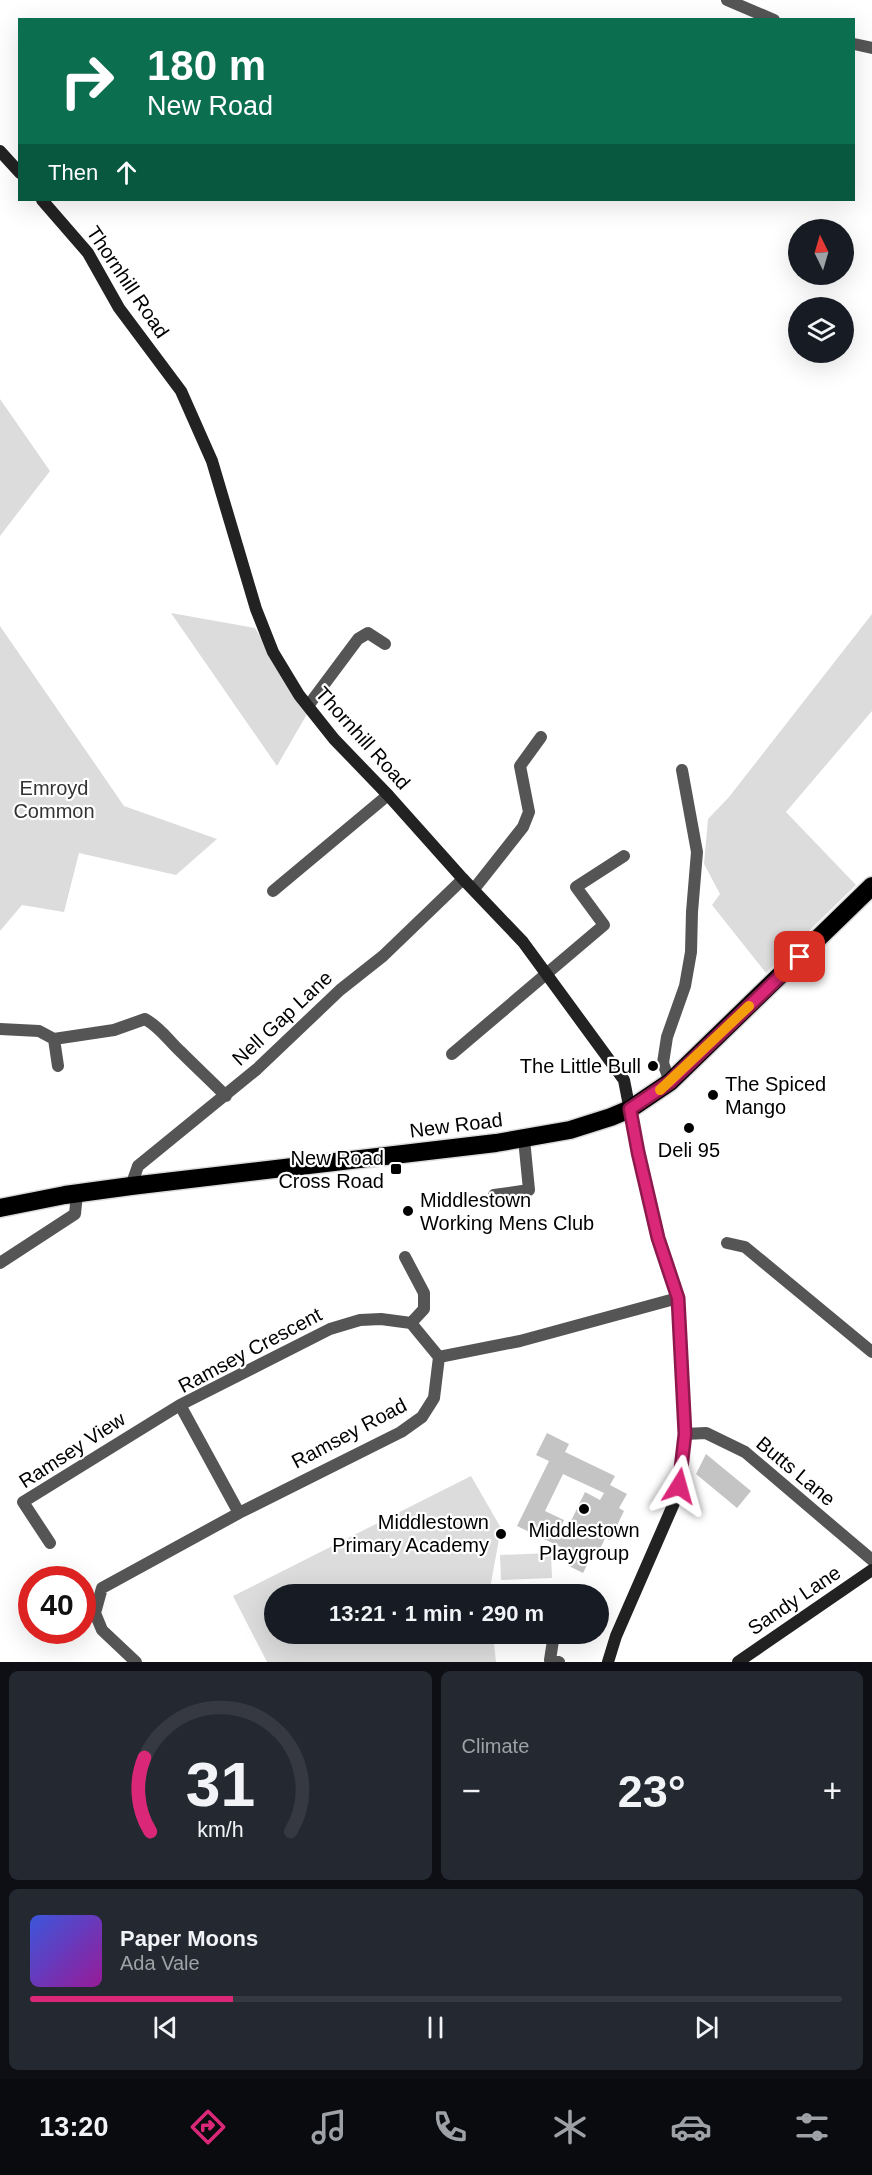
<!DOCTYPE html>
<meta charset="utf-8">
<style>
body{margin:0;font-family:Helvetica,sans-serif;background:#242831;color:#f1f3f6;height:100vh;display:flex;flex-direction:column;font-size:22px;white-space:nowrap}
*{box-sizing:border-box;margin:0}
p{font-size:20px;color:#9ea1a6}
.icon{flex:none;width:33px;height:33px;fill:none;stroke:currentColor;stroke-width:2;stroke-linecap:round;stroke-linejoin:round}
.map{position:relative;height:1662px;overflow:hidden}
.sheet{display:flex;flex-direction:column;gap:9px;padding:9px;background:#0d0f14;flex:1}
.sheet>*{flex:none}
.hud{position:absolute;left:18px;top:18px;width:837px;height:183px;border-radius:0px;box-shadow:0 6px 24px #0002;background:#0b6e4f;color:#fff;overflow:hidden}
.needle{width:39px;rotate:355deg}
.tools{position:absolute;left:788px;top:219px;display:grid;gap:12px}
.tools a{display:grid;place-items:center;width:66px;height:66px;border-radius:50%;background:#171b24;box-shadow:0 6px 24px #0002;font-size:30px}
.speed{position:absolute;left:18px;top:1566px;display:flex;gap:12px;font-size:30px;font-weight:700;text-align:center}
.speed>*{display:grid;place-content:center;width:78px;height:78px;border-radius:50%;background:#171b24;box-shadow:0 6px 24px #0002;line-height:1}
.speed .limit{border:9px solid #d22;background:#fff;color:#111}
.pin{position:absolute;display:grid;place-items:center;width:51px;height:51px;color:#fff;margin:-26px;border-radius:12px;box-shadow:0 3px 9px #0006}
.me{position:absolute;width:66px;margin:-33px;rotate:8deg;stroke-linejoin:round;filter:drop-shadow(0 0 4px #0008)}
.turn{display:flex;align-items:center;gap:21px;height:126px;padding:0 30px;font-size:27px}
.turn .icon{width:78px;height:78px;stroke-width:2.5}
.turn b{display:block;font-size:42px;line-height:51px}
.then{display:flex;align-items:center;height:57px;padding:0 30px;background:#0003;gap:12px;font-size:22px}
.big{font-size:45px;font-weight:700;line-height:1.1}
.sheet .card{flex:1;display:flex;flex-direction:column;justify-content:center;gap:9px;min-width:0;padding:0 21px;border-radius:9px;background:#242831}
.sheet .dial{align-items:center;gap:0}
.dial svg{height:156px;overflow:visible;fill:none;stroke:#363941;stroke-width:7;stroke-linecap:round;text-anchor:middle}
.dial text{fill:#f1f3f6;stroke:none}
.song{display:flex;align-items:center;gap:18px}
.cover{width:72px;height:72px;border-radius:9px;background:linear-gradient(135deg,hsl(230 70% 55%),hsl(300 70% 35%))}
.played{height:6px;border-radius:3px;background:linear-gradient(90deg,#db2777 25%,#363941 25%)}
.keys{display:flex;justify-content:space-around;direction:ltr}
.heat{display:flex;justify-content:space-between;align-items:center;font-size:33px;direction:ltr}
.sheet .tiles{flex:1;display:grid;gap:9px;grid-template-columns:1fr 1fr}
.card:last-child{grid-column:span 2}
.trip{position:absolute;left:264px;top:1584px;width:345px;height:60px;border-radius:30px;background:#171b24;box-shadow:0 6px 24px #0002;font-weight:700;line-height:60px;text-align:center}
.menu{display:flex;height:96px;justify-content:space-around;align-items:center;background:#090b0e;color:#9ea1a6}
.menu .icon{width:42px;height:42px}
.menu .selected{color:#db2777}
.menu b{font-size:27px;color:#f1f3f6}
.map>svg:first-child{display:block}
.green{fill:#dcdcdc}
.building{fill:#c4c4c4;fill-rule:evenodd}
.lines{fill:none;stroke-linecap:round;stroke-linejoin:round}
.highway-casing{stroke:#dbdbdb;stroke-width:21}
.street{stroke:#555;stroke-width:12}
.secondary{stroke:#222;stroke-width:12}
.highway{stroke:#000;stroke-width:18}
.route-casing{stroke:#8e194d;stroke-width:15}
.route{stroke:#db2777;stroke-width:10}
.slow{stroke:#f59e0b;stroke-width:10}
.poi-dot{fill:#000;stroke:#fff;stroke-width:2}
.labels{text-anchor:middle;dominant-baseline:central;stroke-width:4.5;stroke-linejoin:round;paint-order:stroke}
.street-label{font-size:20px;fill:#000;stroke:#fff}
.park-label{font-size:20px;fill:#333;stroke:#fff}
.poi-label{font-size:20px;fill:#000;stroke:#fff;text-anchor:end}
</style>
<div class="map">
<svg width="872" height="1662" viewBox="0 0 872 1662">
<rect width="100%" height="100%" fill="#fff"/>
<!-- green -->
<path class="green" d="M0,399L50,471L0,536Z
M171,613L255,628L307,714L277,766Z
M872,614V711L786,812L856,885L766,973L712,905L720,894L704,864L708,819L729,797Z
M0,626L124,806L217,839L176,875L79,853L64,912L22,905L0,931Z
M471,1476L501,1528L489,1594H274V1634H493L496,1662H267L233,1596Z
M551,1553L552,1578L501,1580L500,1555Z"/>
<!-- building -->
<path class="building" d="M547,1433L569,1444L565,1452L615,1476L610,1485L627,1494L619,1508L624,1511L610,1540L605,1538L598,1554L587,1549L585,1552L592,1555L583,1573L567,1565L573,1553L517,1526L549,1461L536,1455ZM563,1474L604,1493L600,1500L585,1492L571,1521L574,1522L569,1533L560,1529L564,1520L545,1511Z
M706,1454L751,1491L737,1508L696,1474Z"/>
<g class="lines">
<defs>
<path id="highway" d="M0,1208L65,1195L131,1186L496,1143L570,1130L611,1117L630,1109L670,1082L872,886"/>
</defs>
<!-- highway casing -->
<use href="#highway" class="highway-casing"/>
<!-- street -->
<path class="street" d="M727,0L774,20
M854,44L872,48
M308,706L358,639L368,633L385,644
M474,889L523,827L529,812L520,766L541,737
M273,891L388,795
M0,1029L39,1031L54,1039L114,1030L145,1019C161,1028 168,1040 181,1052C196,1067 211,1081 226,1096
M54,1039L58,1066
M452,1054L604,925L576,887L624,856
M670,1082L663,1063L667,1037L685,986L691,952L692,912L697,852L682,770
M131,1186L138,1166L257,1069L340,990L383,956L463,879
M494,1195L529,1190L524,1139
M727,1243L745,1247L872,1352
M405,1257L424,1293V1309L411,1323
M0,1263L75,1214L77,1194
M685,1434L706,1433L745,1452L872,1560
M239,1513L180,1405L330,1329L360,1320L381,1319L411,1323L439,1357
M50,1543L23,1502L180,1405
M560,1594V1593
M554,1634L550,1660L559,1662
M136,1662L102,1630L95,1613L102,1588L239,1513L401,1432L422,1417L434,1398L439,1357L520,1341L678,1298"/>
<!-- secondary -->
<path class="secondary" d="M0,151L20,173
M42,200L88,253L119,308L181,391L212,461L256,609L273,652L299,695L334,739L388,795L463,879L523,942L624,1080L638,1152L658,1238L678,1298L685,1434L682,1468L674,1503L616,1636L608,1662
M738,1662L872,1570"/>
<!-- highway -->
<use href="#highway" class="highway"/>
</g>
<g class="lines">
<defs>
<path id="route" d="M679,1486L685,1434L678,1298L658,1238L638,1152L630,1109L670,1082L800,957"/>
</defs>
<!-- route casing -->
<use href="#route" class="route-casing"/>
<!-- route -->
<use href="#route" class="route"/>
<!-- slow -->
<path class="slow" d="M660,1090L749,1006"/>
</g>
<!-- markers -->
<g class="poi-dot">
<circle cx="653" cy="1066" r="6"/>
<circle cx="713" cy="1095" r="6"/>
<circle cx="689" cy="1128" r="6"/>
<rect x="390" y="1163" width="12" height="12" rx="3"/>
<circle cx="408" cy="1211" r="6"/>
<circle cx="584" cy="1509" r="6"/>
<circle cx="501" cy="1534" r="6"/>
</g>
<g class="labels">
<!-- street labels -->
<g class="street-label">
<text transform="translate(128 282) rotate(56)">Thornhill Road</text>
<text transform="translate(363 738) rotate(48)">Thornhill Road</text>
<text transform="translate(282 1018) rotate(-43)">Nell Gap Lane</text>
<text transform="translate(456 1125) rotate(-7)">New Road</text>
<text transform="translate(250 1350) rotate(-28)">Ramsey Crescent</text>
<text transform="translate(349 1433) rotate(-28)">Ramsey Road</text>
<text transform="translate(72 1450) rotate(-33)">Ramsey View</text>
<text transform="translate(796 1471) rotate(40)">Butts Lane</text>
<text transform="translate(794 1600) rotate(-34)">Sandy Lane</text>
</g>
<!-- park labels -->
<g class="park-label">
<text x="54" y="788">Emroyd<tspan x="54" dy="23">Common</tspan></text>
</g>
<!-- poi labels -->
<g class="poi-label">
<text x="641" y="1066">The Little Bull</text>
<text x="725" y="1084" text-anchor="start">The Spiced<tspan x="725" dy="23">Mango</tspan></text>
<text x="689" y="1150" text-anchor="middle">Deli 95</text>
<text x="384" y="1158">New Road<tspan x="384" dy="23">Cross Road</tspan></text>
<text x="420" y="1200" text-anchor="start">Middlestown<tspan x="420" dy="23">Working Mens Club</tspan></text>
<text x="489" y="1522">Middlestown<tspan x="489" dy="23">Primary Academy</tspan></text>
<text x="584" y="1530" text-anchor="middle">Middlestown<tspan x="584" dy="23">Playgroup</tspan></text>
</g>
</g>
</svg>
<div class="tools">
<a><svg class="needle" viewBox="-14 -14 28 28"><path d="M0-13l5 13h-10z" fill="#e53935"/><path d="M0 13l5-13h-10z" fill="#9ea1a6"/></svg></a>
<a><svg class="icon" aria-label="layers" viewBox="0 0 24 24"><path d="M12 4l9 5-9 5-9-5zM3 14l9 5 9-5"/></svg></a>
</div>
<div class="speed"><div class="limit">40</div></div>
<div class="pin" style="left:800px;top:957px;background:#d93025"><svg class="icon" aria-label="arrive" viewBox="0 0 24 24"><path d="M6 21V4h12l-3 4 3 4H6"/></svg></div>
<svg class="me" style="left:679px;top:1486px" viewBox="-20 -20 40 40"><path d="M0-17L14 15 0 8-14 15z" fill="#db2777" stroke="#fff" stroke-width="4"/></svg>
<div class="trip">13:21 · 1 min · 290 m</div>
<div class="hud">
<div class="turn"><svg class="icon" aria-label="right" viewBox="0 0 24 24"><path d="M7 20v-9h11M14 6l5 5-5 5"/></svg><div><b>180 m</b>New Road</div></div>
<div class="then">Then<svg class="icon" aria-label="ahead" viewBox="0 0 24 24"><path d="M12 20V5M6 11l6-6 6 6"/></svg></div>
</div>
</div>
<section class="sheet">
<div class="tiles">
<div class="card dial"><svg viewBox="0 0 100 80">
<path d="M14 69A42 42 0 1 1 86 69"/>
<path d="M14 69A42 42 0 0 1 11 31" stroke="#db2777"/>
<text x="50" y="56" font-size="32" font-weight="700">31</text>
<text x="50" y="72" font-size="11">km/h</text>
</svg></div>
<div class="card"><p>Climate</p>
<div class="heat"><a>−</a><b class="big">23°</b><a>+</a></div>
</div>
<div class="card">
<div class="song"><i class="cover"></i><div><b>Paper Moons</b><p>Ada Vale</p></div></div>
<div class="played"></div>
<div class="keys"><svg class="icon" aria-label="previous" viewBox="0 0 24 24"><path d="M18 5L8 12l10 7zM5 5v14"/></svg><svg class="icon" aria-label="pause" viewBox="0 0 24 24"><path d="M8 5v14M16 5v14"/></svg><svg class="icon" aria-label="next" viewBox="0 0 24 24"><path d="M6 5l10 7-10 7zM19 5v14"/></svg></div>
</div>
</div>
</section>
<nav class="menu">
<b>13:20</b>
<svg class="icon selected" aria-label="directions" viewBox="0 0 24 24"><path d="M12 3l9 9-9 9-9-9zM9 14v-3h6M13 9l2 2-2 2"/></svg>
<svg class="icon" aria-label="music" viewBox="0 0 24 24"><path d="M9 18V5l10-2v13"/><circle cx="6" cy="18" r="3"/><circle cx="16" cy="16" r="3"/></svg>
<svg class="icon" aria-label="phone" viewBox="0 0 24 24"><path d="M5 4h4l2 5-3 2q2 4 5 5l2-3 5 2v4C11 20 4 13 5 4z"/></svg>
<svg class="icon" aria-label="climate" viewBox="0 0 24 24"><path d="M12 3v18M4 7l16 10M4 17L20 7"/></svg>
<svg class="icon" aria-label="car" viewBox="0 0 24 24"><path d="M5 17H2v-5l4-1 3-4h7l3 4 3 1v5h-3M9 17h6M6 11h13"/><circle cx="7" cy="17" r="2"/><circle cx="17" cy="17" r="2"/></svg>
<svg class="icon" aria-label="filters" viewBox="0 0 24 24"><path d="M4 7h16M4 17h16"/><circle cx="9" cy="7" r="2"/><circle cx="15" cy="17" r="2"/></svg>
</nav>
